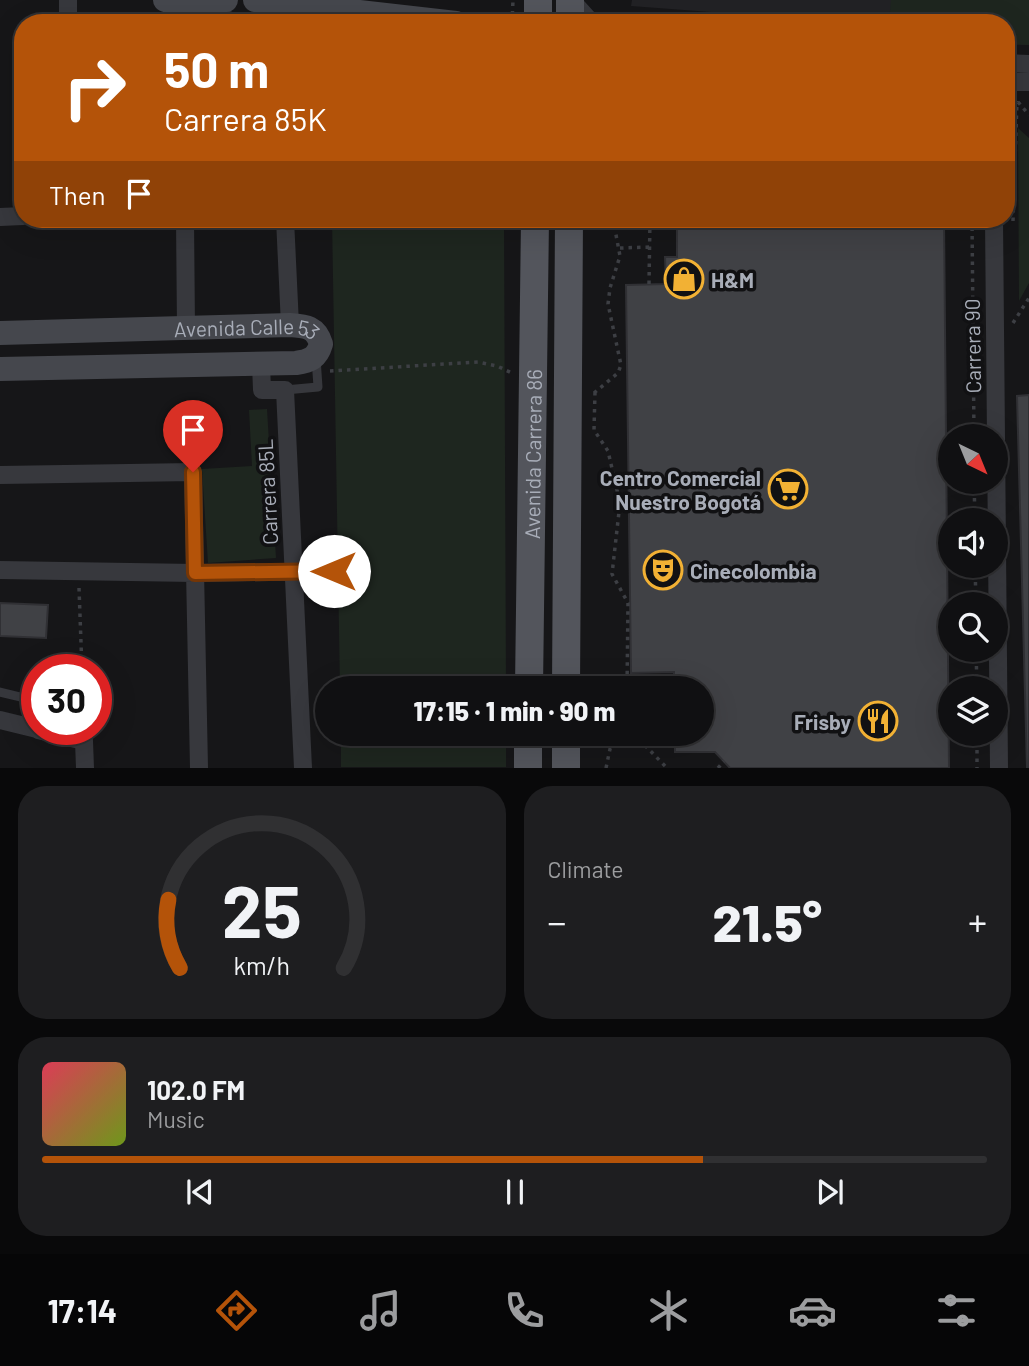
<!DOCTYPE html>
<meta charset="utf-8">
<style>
body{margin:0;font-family:Barlow,sans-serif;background:#1e1e20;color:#f1f3f6;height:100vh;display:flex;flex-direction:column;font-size:26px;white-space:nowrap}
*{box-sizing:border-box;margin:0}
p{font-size:23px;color:#9c9d9f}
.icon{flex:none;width:38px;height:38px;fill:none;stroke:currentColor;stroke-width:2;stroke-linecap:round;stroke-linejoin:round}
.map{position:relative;height:768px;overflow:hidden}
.details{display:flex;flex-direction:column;gap:18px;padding:18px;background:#09090a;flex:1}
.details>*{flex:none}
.hud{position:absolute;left:14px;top:14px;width:1001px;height:214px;border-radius:28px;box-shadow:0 7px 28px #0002,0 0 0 2px #303032;background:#b45309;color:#fff;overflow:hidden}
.needle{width:46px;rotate:137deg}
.tools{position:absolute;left:938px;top:424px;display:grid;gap:14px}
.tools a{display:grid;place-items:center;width:70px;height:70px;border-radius:50%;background:#101012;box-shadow:0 7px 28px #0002,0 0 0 2px #303032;font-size:35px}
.speed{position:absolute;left:21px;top:654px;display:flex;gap:14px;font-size:35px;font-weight:700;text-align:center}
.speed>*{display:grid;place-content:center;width:91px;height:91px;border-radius:50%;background:#101012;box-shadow:0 7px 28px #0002,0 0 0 2px #303032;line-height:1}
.speed .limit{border:10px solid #d22;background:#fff;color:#111}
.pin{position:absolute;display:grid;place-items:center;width:60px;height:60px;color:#fff;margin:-72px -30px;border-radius:50% 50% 50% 0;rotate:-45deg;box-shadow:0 0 7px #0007}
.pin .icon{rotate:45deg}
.me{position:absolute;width:77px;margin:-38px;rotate:270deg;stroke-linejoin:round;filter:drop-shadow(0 0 5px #0008)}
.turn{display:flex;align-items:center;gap:24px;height:147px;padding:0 35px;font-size:32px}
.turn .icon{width:91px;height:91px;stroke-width:2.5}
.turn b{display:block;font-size:49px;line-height:60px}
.then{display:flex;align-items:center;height:66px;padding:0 35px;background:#0003;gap:14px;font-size:26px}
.big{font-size:52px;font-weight:800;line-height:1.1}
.details .widget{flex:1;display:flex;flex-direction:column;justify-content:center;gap:10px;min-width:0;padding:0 24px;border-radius:28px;background:#1e1e20}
.details .dial{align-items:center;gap:0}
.dial svg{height:182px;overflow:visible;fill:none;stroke:#303032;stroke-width:7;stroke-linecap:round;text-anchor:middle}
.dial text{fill:#f1f3f6;stroke:none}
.song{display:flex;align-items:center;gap:21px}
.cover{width:84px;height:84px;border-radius:10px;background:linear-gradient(135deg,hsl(350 70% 55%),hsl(80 70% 35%))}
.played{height:7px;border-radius:4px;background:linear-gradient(90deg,#b45309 70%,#303032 70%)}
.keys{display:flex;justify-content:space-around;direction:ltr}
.heat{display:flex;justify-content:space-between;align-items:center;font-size:38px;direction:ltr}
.details .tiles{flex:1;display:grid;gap:18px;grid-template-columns:1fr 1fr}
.widget:last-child{grid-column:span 2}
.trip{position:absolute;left:315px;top:676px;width:399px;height:70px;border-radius:35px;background:#101012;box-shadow:0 7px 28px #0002,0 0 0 2px #303032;font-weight:800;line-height:70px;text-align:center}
.dock{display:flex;height:112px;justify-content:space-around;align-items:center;background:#060607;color:#9c9d9f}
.dock .icon{width:49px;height:49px}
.dock .on{color:#b45309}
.dock b{font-size:32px;color:#f1f3f6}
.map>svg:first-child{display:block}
.built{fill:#222225}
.green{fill:#1e261f}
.building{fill:#404145;stroke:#303034;stroke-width:2}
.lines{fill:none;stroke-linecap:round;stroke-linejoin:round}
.path{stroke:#3d3f44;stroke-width:3.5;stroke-dasharray:3.5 5;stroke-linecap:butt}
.lane{stroke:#37383d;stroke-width:9}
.street{stroke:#37383d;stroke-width:18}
.secondary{stroke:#45474d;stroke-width:24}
.primary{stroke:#53555c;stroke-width:28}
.route-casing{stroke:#753606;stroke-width:18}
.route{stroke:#b45309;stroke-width:12}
.labels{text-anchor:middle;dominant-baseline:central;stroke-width:7;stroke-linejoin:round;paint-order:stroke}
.poi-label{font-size:21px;font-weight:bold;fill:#a8adb8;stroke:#111113;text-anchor:start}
.street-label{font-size:21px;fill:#a8adb8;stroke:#111113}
</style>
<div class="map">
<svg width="1029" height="768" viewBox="0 0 1029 768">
<rect width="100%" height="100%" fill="#161618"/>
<!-- built -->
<path class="built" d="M632,0H1029V45L1006,44V23H763L764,16L631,6Z"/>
<!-- green -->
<path class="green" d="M891,0H1029V45L1006,44V23H889Z
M1018,128L1029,138V283L1019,301Z
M332,219H504L506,688H340Z
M267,409L276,558L208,563L202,469L252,466L249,410Z
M341,733H506V767H341Z"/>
<!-- building -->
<path class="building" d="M677,219H944L949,768H730L715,752H675V733H702V688H674V672L631,673L626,285L666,284L665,257H677Z
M1029,395V768H1027L1017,396Z
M0,603L48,605L46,638L0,636Z"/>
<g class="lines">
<!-- path -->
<path class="path" d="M512,23L513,0
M1018,102L1029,115
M972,219L974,436
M1013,221L1017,101
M620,248L650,247
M649,284L650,219
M1013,323L1029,298
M330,371L478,362L497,366L512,373
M595,392L594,430L608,451L620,503L612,574L628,603L627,688
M594,393L618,373L621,365L608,304L610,288L620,256L613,219
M974,481L975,520
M975,565L976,604
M79,588L82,670
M976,649L977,688
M633,733L667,768
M977,733V768
M606,768L610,749L621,733
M718,768L724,761"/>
<!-- lane -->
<path class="lane" d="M285,390L318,387L316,358
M0,692L37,701"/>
<!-- street -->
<path class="street" d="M68,0V23
M571,0L592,23
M191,5L236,23
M1006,63L1029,64
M1006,82H1029
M0,217L23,216
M185,219L186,328
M285,219L290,325
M994,219L999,768
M261,364L262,390H285L303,768
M0,475L193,472L199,768
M0,570L195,573L334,571
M0,720L37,729
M38,730L84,741L85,768"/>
<!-- secondary -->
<g class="secondary">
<path d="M165,0L188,3L226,0"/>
<path d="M255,0L456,23"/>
<path id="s1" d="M0,333L290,325C306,326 316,327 321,344C317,358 310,361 296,363L0,369"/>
</g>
<!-- primary -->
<g class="primary">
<path d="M538,23V0"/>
<path d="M570,23V0"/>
<path id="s2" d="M529,688L535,219"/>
<path d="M566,688L569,219"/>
<path d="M528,768V733"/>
<path d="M566,768V733"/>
</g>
</g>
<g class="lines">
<defs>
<path id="route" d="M193,472L195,573L334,571"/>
</defs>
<!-- route casing -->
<use href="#route" class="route-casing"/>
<!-- route -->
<use href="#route" class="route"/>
</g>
<!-- icons -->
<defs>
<symbol id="shop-ring" viewBox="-11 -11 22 22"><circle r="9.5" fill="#111113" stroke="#f2b134" stroke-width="1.5"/><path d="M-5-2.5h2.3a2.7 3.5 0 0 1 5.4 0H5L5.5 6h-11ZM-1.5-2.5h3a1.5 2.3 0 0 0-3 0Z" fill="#f2b134"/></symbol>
<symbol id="supermarket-ring" viewBox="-11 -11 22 22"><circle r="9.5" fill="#111113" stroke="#f2b134" stroke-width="1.5"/><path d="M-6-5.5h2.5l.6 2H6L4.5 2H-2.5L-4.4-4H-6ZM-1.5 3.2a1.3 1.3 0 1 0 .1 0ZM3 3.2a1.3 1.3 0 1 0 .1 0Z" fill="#f2b134"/></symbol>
<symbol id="theatre-ring" viewBox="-11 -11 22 22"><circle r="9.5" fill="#111113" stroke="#f2b134" stroke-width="1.5"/><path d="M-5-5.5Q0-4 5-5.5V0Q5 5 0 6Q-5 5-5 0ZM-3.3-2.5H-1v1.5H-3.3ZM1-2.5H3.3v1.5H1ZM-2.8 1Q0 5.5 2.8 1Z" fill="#f2b134"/></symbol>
<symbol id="restaurant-ring" viewBox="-11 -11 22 22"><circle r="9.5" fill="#111113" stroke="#f2b134" stroke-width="1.5"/><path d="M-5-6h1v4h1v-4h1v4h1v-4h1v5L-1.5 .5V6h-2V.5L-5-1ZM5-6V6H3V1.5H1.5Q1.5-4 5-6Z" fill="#f2b134"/></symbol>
</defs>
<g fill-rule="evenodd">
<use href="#shop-ring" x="662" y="257" width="44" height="44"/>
<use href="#supermarket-ring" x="766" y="467" width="44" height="44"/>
<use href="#theatre-ring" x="641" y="548" width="44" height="44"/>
<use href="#restaurant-ring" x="856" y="699" width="44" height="44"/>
</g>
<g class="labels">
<!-- poi labels -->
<g class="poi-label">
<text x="711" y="279">H&amp;M</text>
<text x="761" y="477" text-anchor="end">Centro Comercial<tspan x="761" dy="24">Nuestro Bogotá</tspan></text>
<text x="690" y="570">Cinecolombia</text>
<text x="851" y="721" text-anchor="end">Frisby</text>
</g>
<!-- street labels -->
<g class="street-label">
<text stroke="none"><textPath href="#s1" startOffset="247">Avenida Calle 53</textPath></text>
<text transform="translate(972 346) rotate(-91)">Carrera 90</text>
<text stroke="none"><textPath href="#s2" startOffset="234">Avenida Carrera 86</textPath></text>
<text transform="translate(267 492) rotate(-93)">Carrera 85L</text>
</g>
</g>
</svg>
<div class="tools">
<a><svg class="needle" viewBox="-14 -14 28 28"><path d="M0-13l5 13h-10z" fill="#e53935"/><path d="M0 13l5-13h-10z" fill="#9c9d9f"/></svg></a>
<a><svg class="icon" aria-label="sound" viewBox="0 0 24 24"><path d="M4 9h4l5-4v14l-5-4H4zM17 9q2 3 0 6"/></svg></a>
<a><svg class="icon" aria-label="search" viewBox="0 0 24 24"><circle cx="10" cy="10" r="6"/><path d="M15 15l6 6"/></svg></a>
<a><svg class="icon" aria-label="layers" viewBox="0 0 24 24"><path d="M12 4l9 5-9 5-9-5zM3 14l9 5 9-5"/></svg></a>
</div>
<div class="speed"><div class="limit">30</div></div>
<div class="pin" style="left:193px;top:472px;background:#d93025"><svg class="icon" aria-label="arrive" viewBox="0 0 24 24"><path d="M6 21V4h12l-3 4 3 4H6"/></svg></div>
<svg class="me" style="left:334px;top:571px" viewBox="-20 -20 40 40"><circle r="19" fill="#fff"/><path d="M0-13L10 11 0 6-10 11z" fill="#b45309"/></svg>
<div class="trip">17:15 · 1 min · 90 m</div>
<div class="hud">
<div class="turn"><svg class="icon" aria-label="right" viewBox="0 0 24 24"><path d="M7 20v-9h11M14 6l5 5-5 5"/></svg><div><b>50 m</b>Carrera 85K</div></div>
<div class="then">Then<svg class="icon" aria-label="arrive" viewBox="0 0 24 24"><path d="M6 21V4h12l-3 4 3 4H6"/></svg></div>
</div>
</div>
<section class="details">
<div class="tiles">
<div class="widget dial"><svg viewBox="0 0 100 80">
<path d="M14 69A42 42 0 1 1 86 69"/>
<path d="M14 69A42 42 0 0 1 9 39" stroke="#b45309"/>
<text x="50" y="56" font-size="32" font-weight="700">25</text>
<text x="50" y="72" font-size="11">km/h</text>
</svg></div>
<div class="widget"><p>Climate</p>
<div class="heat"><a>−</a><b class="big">21.5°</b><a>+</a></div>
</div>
<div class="widget">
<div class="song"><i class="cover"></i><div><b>102.0 FM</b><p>Music</p></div></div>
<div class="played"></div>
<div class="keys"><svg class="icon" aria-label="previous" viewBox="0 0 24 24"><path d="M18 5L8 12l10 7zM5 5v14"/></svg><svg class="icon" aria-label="pause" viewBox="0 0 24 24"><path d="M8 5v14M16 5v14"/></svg><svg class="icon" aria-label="next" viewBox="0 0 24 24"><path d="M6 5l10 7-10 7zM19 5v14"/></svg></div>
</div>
</div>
</section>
<nav class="dock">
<b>17:14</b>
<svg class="icon on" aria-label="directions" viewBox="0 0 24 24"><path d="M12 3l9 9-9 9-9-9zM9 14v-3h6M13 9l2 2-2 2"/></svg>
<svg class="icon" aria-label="music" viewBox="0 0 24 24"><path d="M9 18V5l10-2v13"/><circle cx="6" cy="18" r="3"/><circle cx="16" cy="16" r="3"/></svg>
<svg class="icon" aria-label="phone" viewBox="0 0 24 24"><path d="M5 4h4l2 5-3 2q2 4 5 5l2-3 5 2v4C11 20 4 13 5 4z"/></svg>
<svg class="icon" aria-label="climate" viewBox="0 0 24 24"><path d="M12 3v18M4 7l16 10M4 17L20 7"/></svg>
<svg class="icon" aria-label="car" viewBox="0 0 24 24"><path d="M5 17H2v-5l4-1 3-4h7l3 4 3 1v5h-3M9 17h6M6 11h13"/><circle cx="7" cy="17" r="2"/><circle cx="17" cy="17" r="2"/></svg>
<svg class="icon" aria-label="filters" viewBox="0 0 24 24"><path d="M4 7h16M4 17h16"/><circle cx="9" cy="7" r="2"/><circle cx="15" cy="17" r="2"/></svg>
</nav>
